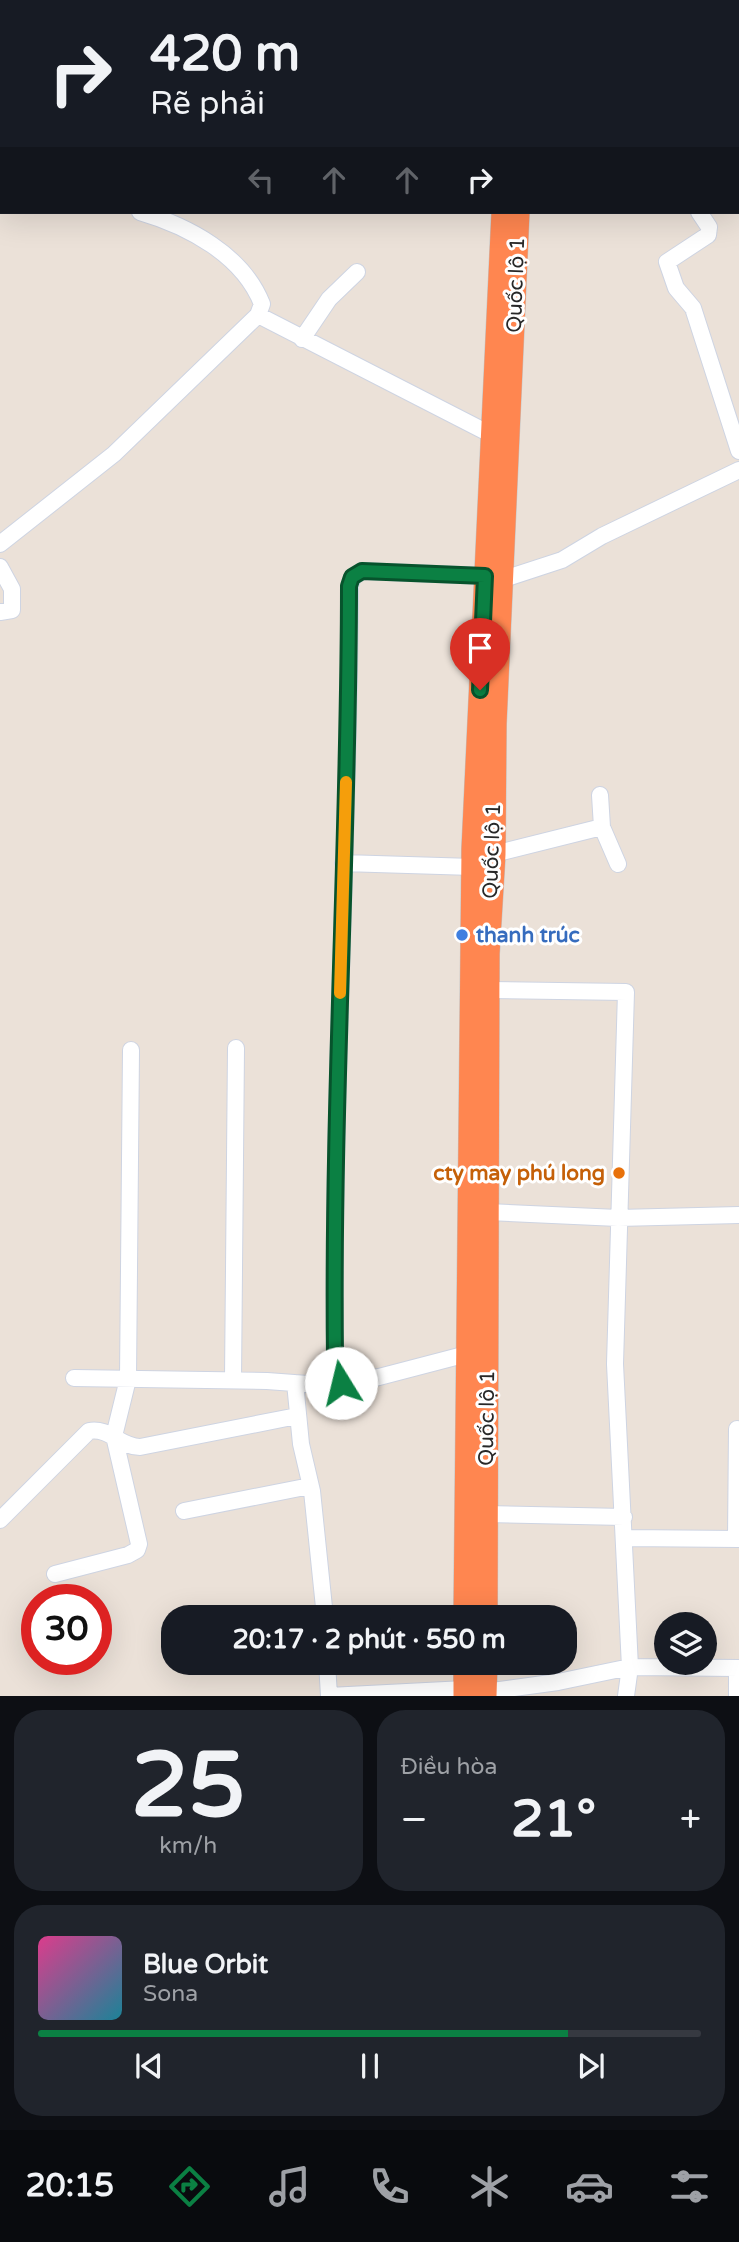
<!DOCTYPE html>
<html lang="vi">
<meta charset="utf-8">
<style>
body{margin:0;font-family:"Varela Round",sans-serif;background:#20242c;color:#f1f3f6;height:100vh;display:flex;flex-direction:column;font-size:26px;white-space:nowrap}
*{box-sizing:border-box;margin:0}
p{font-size:23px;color:#9ea1a6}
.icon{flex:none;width:38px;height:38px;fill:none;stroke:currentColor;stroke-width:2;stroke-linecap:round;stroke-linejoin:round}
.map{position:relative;height:1696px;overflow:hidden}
.sheet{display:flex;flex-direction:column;gap:14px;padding:14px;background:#0d0f14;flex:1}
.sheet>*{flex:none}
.guide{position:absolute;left:0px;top:0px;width:740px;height:214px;box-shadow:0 7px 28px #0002;background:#171b24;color:#f1f3f6;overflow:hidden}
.buttons{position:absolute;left:654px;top:1612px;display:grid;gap:14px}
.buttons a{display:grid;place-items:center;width:63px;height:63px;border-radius:50%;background:#171b24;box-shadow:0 7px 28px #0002;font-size:35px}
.speed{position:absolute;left:21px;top:1584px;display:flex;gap:14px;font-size:35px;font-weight:700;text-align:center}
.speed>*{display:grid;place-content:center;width:91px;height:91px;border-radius:50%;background:#171b24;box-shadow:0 7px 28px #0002;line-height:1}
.speed .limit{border:10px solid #d22;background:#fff;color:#111}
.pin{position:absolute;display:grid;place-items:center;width:60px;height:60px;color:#fff;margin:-72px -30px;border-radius:50% 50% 50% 0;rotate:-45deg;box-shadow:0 0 7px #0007}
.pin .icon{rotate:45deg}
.me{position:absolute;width:77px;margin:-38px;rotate:351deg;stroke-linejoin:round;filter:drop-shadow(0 0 5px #0008)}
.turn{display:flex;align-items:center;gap:24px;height:147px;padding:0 35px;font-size:32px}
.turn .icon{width:91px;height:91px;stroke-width:2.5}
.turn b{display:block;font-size:49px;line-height:60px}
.lanes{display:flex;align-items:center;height:66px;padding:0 35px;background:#0003;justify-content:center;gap:35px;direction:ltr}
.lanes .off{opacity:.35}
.big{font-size:52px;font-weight:700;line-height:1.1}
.sheet .tile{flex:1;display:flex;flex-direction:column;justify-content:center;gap:10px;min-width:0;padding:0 24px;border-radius:28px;background:#20242c}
.sheet .dial{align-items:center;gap:0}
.dial b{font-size:91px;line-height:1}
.song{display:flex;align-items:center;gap:21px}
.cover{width:84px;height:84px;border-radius:10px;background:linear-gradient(135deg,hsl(330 70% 55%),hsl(190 70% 35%))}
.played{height:7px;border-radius:4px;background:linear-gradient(90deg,#0b8043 80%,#363941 80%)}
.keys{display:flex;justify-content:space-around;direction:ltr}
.heat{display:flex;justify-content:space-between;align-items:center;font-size:38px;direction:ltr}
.sheet .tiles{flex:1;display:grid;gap:14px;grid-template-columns:1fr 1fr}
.tile:last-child{grid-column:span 2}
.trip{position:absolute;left:161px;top:1605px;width:416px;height:70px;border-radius:28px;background:#171b24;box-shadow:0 7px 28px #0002;font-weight:700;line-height:70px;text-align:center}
.tab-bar{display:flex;height:112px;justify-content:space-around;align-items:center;background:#090b0e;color:#9ea1a6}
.tab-bar .icon{width:49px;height:49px}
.tab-bar .active{color:#0b8043}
.tab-bar b{font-size:32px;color:#f1f3f6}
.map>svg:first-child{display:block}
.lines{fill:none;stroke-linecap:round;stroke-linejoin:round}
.minor-casing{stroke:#ced4e2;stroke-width:18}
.highway-casing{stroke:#c3c3c3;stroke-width:24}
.minor{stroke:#fff;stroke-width:16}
.highway{stroke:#ff8650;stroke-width:23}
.route-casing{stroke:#07532c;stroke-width:18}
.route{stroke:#0b8043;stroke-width:12}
.slow{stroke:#f59e0b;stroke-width:12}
.shop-dot{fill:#3f7fe0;stroke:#fff;stroke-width:2.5}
.food-dot{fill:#e8710a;stroke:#fff;stroke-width:2.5}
.labels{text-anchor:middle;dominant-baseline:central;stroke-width:6;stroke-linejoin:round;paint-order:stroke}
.street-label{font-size:21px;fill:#282828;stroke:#fff}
.shop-label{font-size:21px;font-weight:bold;fill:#366cbe;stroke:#fff;text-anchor:start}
.food-label{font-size:21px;font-weight:bold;fill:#c56008;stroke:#fff;text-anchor:end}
</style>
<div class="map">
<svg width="739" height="1696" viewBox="0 0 739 1696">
<rect width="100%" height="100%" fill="#ebe1d8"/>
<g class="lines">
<defs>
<path id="minor" d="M138,0V2
M0,192L2,191
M140,212C188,226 243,255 262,304L258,315L492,435
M699,212L709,227L708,235L667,262L676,288L693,308L739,451
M302,339L329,299L357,272
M0,544L114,454L258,315
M0,567L12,589V610L0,612
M501,580L562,560L602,536L739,470
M600,795L602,827
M494,854L602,827L618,864
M343,863L473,867
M488,990L626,992L615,1364L630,1667L626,1696
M488,1212L618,1218L739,1215
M74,1378L267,1381L321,1385L379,1377L467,1354
M233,1380L236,1048
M295,1383L301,1444L312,1491L325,1617
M341,1383L335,1358C332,1100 349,843 350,586L353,577L362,571L485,576
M184,1511L310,1486
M485,1514L624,1517
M0,1520L89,1431C109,1427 120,1447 140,1447L297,1416
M625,1538L739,1539
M736,1539L737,1429
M55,1574L128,1555L137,1550L139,1544L114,1436L128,1379L131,1050
M327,1662L329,1696
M737,1668V1696
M485,1692L558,1682L630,1667L739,1668
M329,1696L465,1689"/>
<path id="highway" d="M515,2V0
M532,2L533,0
M465,1617L473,849L503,212
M486,1617L488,954L494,854L495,724L518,212
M465,1696V1662
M485,1696L486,1662"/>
</defs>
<!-- minor casing -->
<use href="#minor" class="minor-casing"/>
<!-- highway casing -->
<use href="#highway" class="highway-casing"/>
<!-- minor -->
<use href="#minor" class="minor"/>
<!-- highway -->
<use href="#highway" class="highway"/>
</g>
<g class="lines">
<defs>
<path id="route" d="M341,1383L335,1358C332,1100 349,843 349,586L352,577L362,571L485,576L480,690"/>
</defs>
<!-- route casing -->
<use href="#route" class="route-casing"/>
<!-- route -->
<use href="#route" class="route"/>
<!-- slow -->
<path class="slow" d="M340,993L346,782"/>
</g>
<!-- markers -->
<circle class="shop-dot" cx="462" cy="935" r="7"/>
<circle class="food-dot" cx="619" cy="1173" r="7"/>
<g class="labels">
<!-- street labels -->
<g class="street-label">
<text transform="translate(516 285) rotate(-88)">Quốc lộ 1</text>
<text transform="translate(492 851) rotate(-88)">Quốc lộ 1</text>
<text transform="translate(487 1418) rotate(-89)">Quốc lộ 1</text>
</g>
<!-- shop labels -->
<g class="shop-label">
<text x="476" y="935">thanh trúc</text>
</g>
<!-- food labels -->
<g class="food-label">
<text x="605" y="1173">cty may phú long</text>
</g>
</g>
</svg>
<div class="buttons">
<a><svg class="icon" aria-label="layers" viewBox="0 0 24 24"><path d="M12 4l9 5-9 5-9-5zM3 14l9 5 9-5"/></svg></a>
</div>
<div class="speed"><div class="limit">30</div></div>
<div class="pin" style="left:480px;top:690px;background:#d93025"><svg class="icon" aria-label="arrive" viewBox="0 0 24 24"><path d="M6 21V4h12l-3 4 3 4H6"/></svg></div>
<svg class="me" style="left:341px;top:1383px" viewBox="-20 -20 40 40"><circle r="19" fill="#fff"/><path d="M0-13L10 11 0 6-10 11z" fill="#0b8043"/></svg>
<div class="trip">20:17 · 2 phút · 550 m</div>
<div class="guide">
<div class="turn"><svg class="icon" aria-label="right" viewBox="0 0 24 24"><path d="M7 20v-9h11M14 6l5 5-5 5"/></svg><div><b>420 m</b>Rẽ phải</div></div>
<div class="lanes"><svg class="icon off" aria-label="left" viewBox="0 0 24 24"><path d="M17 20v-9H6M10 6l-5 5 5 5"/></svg><svg class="icon off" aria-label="ahead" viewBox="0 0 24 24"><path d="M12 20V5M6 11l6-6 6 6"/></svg><svg class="icon off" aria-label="ahead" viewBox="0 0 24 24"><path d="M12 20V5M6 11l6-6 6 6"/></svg><svg class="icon" aria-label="right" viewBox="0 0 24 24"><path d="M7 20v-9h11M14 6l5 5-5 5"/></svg></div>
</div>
</div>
<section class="sheet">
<div class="tiles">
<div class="tile dial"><b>25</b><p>km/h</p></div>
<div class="tile"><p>Điều hòa</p>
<div class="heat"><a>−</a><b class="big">21°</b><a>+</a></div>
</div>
<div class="tile">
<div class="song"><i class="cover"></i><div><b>Blue Orbit</b><p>Sona</p></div></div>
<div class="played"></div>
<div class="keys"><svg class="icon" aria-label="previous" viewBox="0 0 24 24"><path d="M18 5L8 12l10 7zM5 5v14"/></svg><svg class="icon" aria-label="pause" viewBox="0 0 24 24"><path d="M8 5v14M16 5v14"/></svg><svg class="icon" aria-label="next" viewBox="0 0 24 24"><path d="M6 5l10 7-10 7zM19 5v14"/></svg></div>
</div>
</div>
</section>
<nav class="tab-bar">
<b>20:15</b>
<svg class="icon active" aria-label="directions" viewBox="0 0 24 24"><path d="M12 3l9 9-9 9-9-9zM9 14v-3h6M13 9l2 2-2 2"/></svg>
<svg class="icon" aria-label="music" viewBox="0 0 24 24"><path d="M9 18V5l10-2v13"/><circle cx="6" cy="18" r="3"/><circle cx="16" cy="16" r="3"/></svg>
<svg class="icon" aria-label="phone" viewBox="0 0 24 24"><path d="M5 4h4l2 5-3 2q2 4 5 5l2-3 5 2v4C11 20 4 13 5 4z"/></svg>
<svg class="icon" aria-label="climate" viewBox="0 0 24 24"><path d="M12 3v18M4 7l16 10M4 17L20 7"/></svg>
<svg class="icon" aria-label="car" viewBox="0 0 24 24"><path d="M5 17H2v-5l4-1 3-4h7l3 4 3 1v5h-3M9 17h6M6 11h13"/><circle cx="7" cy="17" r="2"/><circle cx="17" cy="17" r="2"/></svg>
<svg class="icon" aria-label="filters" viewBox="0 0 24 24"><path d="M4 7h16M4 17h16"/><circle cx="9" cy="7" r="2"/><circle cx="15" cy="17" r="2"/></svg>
</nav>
